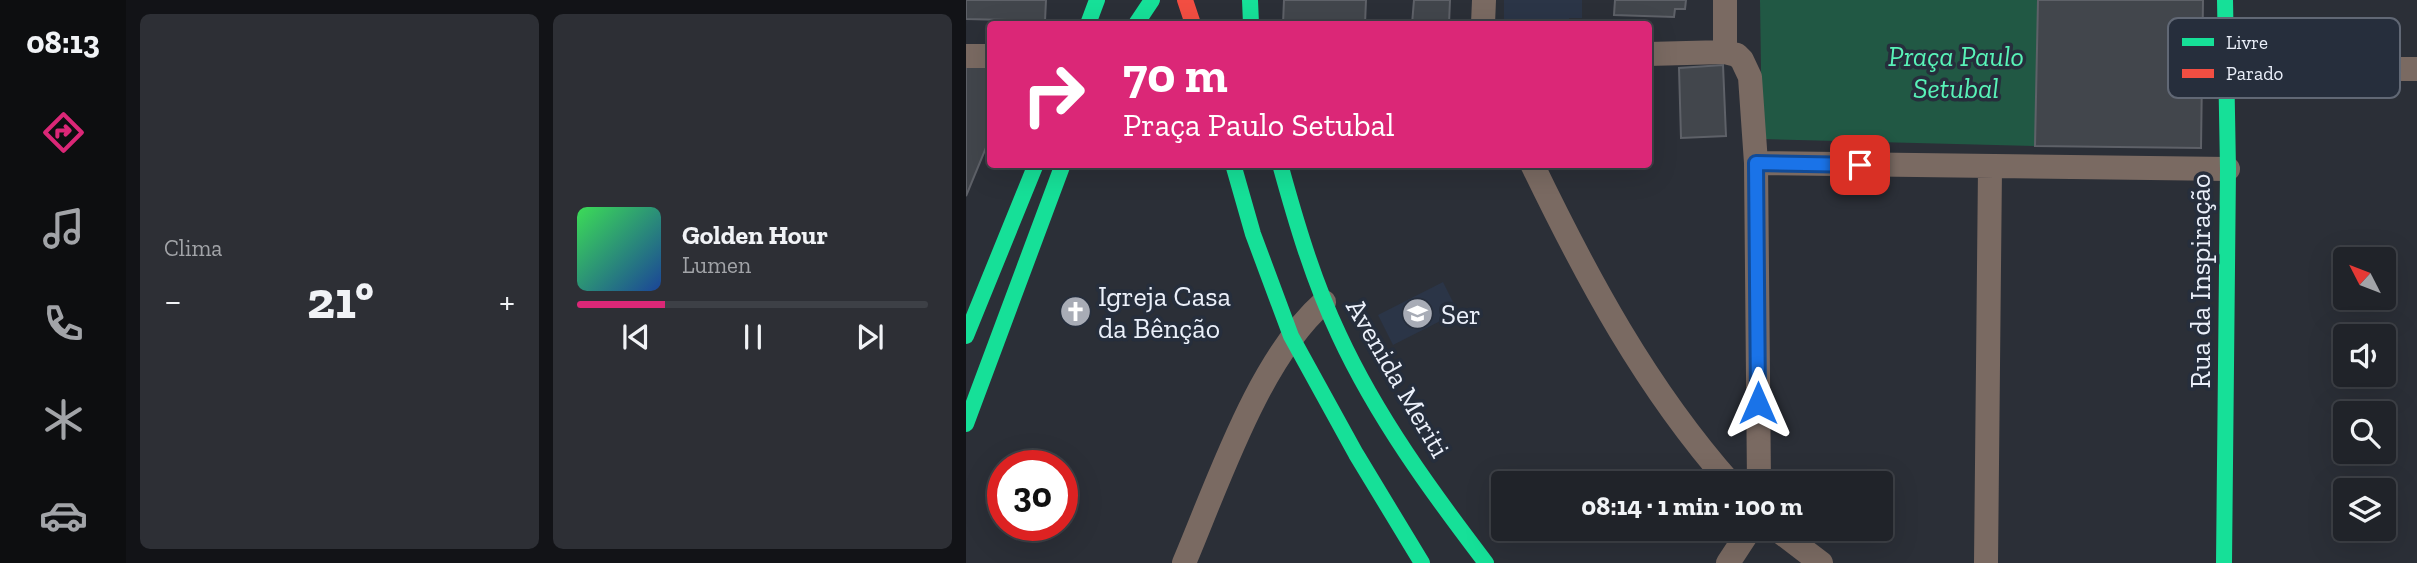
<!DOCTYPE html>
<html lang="pt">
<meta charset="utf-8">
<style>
body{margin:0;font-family:"Zilla Slab",serif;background:#2d2f35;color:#f1f3f6;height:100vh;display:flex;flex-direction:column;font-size:26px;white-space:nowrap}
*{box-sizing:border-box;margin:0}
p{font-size:23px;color:#a2a4a8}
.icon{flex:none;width:38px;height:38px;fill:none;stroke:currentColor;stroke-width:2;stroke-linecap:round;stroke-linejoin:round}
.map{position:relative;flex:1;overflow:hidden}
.side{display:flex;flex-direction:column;gap:14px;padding:14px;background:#121317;width:840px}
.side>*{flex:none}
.banner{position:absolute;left:21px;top:21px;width:665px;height:147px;border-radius:7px;box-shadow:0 7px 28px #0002,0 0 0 2px #3d4046;background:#db2777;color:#fff;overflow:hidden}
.needle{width:46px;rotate:312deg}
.fabs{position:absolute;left:1367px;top:247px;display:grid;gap:14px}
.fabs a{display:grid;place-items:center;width:63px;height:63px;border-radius:7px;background:#202329;box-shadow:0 7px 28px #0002,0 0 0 2px #3d4046;font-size:35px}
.speed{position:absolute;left:21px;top:450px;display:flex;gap:14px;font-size:35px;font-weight:700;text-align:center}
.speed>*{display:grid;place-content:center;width:91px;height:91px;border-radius:50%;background:#202329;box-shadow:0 7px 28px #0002,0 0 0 2px #3d4046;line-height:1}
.speed .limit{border:10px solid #d22;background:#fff;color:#111}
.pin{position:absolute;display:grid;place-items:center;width:60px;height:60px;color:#fff;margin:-30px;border-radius:14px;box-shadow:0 4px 10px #0006}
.me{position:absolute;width:77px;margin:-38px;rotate:0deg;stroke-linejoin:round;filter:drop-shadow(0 0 5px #0008)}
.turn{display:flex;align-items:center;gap:24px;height:147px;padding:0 21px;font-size:32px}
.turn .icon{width:91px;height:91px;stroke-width:2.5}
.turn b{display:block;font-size:49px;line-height:60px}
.big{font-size:52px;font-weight:800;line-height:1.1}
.side .card{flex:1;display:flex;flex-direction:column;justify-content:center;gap:10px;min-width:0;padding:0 24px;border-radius:10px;background:#2d2f35}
.song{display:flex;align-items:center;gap:21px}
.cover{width:84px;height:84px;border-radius:10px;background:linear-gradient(135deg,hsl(130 70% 55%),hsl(220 70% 35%))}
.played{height:7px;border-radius:4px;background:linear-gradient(90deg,#db2777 25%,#3d4046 25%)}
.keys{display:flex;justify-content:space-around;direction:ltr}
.heat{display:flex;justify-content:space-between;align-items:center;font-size:38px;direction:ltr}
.side .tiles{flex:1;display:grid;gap:14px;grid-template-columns:repeat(2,1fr)}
.trip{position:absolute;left:525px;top:471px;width:402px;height:70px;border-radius:7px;background:#202329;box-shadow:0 7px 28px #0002,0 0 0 2px #3d4046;font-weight:800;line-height:70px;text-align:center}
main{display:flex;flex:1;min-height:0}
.menu{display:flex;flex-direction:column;width:126px;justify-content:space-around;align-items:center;background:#0d0e10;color:#a2a4a8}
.menu .icon{width:49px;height:49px}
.menu .current{color:#db2777}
.menu b{font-size:32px;color:#f1f3f6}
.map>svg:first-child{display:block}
.built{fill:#2b3547}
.green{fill:#215844}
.building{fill:#42464c;stroke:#5e6168;stroke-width:2}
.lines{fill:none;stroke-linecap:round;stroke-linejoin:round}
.street{stroke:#7a6a62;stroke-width:24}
.fast{stroke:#16e098;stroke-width:16}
.jam{stroke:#f24e42;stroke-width:16}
.route-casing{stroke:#114b97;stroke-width:18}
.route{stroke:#1a73e8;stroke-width:12}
.labels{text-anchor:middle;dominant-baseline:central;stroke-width:7;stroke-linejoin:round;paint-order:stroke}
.park-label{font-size:28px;font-style:italic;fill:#58f3b8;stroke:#262e3c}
.street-label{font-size:28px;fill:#ebf0fa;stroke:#262e3c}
.poi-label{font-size:28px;fill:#ebf0fa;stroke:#262e3c;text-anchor:start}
.key{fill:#262e3c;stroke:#616875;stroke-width:2}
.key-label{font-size:19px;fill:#ebf0fa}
</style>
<main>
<nav class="menu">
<b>08:13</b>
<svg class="icon current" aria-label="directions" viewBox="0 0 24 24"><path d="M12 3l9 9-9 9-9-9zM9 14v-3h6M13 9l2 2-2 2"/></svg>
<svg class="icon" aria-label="music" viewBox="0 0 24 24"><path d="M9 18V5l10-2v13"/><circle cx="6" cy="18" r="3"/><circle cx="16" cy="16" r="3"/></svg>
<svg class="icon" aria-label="phone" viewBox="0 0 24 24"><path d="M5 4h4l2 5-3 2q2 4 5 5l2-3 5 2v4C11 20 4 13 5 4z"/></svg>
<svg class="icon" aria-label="climate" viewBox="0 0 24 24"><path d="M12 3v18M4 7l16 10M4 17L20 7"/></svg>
<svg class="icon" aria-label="car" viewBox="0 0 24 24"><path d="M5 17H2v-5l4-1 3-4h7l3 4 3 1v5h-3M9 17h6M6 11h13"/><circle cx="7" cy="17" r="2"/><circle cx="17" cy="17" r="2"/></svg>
</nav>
<section class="side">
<div class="tiles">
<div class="card"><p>Clima</p>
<div class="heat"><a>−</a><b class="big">21°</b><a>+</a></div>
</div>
<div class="card">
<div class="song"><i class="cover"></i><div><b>Golden Hour</b><p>Lumen</p></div></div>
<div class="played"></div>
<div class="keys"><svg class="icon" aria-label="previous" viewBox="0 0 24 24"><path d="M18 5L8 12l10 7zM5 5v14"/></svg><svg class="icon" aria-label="pause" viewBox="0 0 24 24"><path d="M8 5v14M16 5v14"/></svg><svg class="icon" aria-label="next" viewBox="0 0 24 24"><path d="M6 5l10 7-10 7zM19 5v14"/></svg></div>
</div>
</div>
</section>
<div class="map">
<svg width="1451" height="563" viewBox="0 0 1451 563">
<rect width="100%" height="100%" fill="#2b2f37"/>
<!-- built -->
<path class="built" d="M538,0H616V18H603V24H538Z
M477,282L492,312L427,345L412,315Z"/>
<!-- green -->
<path class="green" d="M794,0H1072L1069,146L796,139Z"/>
<!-- building -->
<path class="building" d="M0,0H80L79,21L0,19Z
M318,0H400L399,24H317Z
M448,0H484L483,24H446Z
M649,0H720L719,9H709L708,17L648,15Z
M1072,0H1237L1235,148L1069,146Z
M0,64H24V138L0,196Z
M757,65L760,136L715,138L713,68Z"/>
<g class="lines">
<!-- street -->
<path class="street" d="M759,0V52L771,55L776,60L784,77L790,163L793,483
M517,24L518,0
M682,54L759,52
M0,56H24
M1260,69H1451
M790,163L1262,169
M566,164C621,278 680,388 764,483
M809,528L855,563
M218,563C252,483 293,359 358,302
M762,563L785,528
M1020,563L1024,168"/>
<!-- fast -->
<path class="fast" d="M284,0L285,24
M122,24L131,0
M170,24L186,0
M267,164L287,234L325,336L390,454L456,563
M314,164C330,222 347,280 373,335C411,417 465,491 520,563
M0,336L70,164
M0,424L97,164
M1258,563L1262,169L1259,0"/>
<!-- jam -->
<path class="jam" d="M219,0L227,24"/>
</g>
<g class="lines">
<defs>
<path id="route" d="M792,403L790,163L894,165"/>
</defs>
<!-- route casing -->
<use href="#route" class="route-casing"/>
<!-- route -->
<use href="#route" class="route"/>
</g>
<!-- icons -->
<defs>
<symbol id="church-disc" viewBox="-11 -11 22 22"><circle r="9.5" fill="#a8acb6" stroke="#262e3c"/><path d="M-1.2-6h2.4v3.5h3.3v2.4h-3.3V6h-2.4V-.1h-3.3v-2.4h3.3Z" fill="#fff"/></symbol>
<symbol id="school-disc" viewBox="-11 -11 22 22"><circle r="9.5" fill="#a8acb6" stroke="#262e3c"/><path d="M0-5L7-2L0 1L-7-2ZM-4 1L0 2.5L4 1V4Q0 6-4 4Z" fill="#fff"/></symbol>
</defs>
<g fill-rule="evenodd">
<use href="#church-disc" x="92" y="294" width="35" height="35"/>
<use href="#school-disc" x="434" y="296" width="35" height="35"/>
</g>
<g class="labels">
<!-- park labels -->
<g class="park-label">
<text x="990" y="56">Praça Paulo<tspan x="990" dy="32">Setubal</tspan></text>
</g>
<!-- street labels -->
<g class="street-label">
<text transform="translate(1234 281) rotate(-90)">Rua da Inspiração</text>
<text transform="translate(432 378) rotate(60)">Avenida Meriti</text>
</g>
<!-- poi labels -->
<g class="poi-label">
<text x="132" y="296">Igreja Casa<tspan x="132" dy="32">da Bênção</tspan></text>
<text x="475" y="314">Ser</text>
</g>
</g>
<!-- legend -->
<rect x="1202" y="18" width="232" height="80" rx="10" class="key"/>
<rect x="1216" y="38" width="32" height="8" fill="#16e098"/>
<rect x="1216" y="69" width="32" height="9" fill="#f24e42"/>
<g class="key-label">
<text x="1260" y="49">Livre</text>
<text x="1260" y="80">Parado</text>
</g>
</svg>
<div class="fabs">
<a><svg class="needle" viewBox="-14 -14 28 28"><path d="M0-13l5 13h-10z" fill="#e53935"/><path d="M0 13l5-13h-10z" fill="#a2a4a8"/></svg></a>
<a><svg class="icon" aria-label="sound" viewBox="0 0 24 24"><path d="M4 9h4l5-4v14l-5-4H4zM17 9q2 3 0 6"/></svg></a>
<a><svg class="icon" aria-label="search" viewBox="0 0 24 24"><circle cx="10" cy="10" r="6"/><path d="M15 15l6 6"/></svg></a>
<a><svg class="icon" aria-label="layers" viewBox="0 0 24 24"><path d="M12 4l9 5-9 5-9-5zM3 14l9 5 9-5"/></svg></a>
</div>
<div class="speed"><div class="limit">30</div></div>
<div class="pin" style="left:894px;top:165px;background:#d93025"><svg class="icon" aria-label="arrive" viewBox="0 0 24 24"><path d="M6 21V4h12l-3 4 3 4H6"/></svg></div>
<svg class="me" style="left:792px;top:403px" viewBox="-20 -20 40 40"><path d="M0-17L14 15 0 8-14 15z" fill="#1a73e8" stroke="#fff" stroke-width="4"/></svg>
<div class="trip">08:14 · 1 min · 100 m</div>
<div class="banner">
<div class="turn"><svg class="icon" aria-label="right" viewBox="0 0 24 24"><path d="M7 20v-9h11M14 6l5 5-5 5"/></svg><div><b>70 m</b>Praça Paulo Setubal</div></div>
</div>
</div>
</main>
